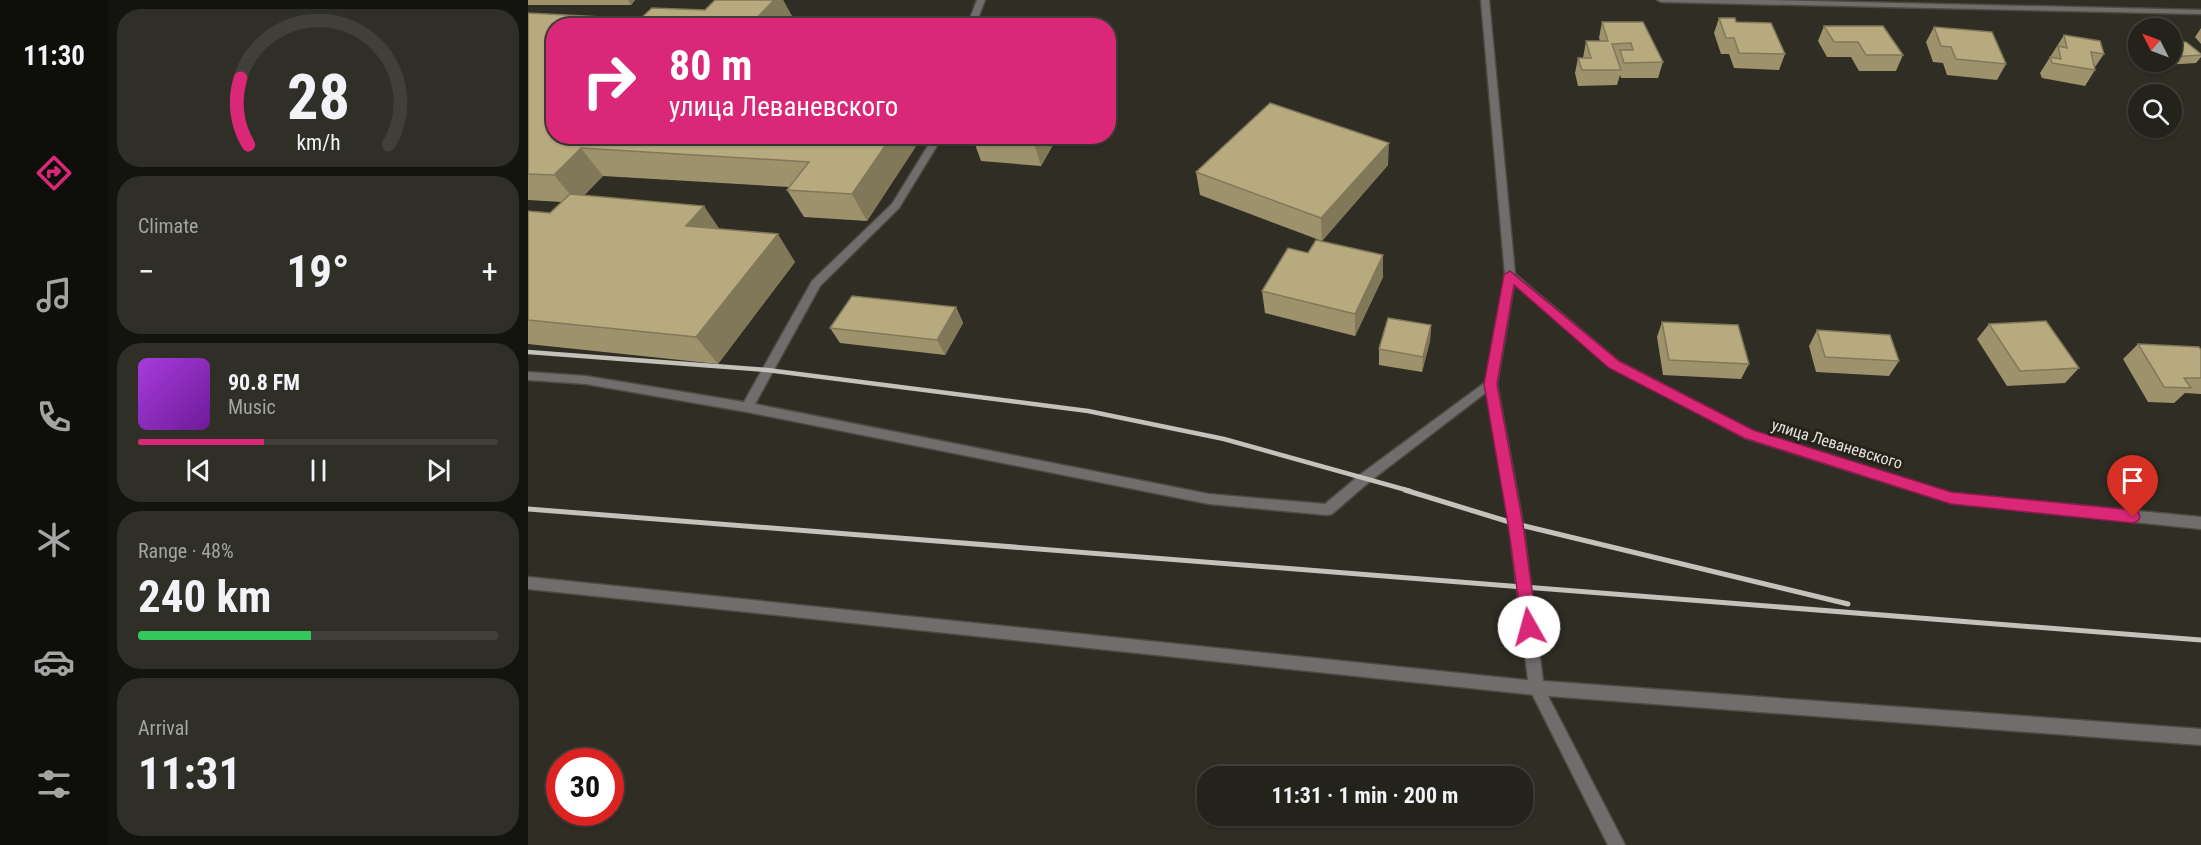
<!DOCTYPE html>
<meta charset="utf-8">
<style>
body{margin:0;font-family:"Roboto Condensed",sans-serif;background:#2f2f28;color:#f1f3f6;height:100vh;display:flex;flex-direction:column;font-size:22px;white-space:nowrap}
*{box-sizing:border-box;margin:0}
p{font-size:20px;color:#a3a4a3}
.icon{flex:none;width:33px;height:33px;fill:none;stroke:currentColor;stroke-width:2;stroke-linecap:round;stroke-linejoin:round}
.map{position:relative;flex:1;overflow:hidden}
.panel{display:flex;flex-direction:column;gap:9px;padding:9px;background:#13130f;width:420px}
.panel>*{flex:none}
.banner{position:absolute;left:18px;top:18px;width:570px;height:126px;border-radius:24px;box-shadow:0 2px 4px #0004,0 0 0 2px #403f3a;background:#db2777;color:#fff;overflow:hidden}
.needle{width:39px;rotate:312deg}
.controls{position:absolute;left:1600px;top:18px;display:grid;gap:12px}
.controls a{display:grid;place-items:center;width:54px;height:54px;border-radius:50%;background:#23221b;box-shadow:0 2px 4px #0004,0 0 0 2px #403f3a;font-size:30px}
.speed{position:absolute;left:18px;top:748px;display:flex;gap:12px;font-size:30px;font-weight:700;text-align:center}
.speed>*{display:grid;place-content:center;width:78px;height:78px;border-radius:50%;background:#23221b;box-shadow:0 2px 4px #0004,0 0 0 2px #403f3a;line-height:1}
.speed .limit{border:9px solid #d22;background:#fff;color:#111}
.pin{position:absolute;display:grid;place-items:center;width:51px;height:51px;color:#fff;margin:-62px -26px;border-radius:50% 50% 50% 0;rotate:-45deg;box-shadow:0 0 6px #0007}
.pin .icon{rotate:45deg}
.me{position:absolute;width:66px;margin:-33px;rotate:353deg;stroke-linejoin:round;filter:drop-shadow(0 0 4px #0008)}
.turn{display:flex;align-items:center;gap:21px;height:126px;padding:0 24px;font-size:27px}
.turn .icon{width:78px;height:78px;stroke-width:2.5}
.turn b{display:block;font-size:42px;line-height:51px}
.big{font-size:45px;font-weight:700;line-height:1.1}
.panel .widget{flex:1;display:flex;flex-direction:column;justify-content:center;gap:9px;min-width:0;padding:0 21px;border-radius:24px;background:#2f2f28}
.panel .dial{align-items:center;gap:0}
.dial svg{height:156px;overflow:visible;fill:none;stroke:#403f3a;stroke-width:7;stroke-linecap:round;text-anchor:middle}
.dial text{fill:#f1f3f6;stroke:none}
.song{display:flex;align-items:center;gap:18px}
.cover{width:72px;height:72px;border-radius:9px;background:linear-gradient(135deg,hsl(280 70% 55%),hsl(280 70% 35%))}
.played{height:6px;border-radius:3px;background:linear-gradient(90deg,#db2777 35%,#403f3a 35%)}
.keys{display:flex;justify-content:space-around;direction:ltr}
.heat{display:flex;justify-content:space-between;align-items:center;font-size:33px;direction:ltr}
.charge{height:9px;border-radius:4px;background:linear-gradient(90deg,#34c759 48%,#403f3a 0)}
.trip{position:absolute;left:669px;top:766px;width:336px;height:60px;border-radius:24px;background:#23221b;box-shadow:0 2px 4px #0004,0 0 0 2px #403f3a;font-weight:700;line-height:60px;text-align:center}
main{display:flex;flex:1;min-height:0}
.menu{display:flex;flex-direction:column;width:108px;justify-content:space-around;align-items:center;background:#0e0e0b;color:#a3a4a3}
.menu .icon{width:42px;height:42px}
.menu .active{color:#db2777}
.menu b{font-size:27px;color:#f1f3f6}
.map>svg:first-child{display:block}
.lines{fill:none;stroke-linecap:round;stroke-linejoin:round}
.service-casing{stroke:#4c4a41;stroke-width:3}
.minor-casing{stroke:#4c4a41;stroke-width:3}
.service{fill:#726d6d;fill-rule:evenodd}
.minor{fill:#726d6d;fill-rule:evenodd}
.rail-far1{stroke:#c3c2bb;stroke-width:4.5}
.rail{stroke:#c3c2bb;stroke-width:5}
.wall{fill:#9e926d}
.shaded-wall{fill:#817759}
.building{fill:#b8aa7f;stroke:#817759;stroke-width:1.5}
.route{fill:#db2777;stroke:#8e194d;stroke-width:1.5}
.labels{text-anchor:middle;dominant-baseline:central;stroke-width:6;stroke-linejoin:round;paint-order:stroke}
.street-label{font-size:16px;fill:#e2e1db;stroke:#26231b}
</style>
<main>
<nav class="menu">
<b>11:30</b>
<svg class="icon active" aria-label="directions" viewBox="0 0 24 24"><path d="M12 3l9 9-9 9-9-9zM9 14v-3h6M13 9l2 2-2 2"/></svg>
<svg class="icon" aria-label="music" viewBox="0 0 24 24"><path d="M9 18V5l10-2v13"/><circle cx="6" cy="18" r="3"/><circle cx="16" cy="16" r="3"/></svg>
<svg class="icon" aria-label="phone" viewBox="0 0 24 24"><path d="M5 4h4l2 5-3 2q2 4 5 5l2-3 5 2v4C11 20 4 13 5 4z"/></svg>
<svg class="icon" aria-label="climate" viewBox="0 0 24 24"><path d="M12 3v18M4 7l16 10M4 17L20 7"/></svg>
<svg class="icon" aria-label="car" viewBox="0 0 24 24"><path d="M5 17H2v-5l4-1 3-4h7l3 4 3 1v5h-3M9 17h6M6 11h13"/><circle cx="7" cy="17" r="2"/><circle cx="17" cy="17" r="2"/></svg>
<svg class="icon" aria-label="filters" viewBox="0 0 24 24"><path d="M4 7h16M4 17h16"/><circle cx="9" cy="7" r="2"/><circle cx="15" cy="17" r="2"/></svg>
</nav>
<section class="panel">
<div class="widget dial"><svg viewBox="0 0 100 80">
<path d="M14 69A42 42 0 1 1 86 69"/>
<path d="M14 69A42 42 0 0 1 10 35" stroke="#db2777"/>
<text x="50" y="56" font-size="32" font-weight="700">28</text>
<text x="50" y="72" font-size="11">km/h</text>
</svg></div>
<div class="widget"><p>Climate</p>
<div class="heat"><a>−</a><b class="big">19°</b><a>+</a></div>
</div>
<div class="widget">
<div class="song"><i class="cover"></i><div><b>90.8 FM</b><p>Music</p></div></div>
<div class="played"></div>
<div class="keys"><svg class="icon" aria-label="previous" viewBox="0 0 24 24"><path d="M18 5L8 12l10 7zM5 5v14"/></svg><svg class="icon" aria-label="pause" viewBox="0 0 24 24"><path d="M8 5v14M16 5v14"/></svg><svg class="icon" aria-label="next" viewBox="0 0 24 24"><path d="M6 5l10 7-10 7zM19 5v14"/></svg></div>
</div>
<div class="widget"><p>Range · 48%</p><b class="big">240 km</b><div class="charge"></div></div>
<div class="widget"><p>Arrival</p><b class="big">11:31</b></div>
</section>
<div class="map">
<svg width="1673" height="845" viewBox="0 0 1673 845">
<rect width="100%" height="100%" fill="#2f2d24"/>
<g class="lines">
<defs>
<path id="service" d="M449,0H457L447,26H439Z
M406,136H415L371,208L292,286L227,404L681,494L797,504L833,474L959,381L963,380L969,384L841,482L804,514L799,515L681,504L219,412L58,384L0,380V372L58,376L216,402L284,281L364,204Z
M0,577L1008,681L1013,683L1015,688L1013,693L1008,695L0,589Z"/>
<path id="minor" d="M953,0H961L987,274L1090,361L1225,431L1423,493L1673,517V529L1423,503L1217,438L1082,367L986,284L969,384L995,524L1015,681L1673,729V745L1020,696L1097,845H1080L1001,688L981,524L957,384L977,275Z
M1129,0H1237L1673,10V14L1133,2Z"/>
</defs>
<!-- service casing -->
<use href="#service" class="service-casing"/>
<!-- minor casing -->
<use href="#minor" class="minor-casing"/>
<!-- service -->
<use href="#service" class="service"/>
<!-- minor -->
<use href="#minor" class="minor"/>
<!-- rail-far1 -->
<path class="rail-far1" d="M0,352L239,370L560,411L696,439L882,491"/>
<!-- rail -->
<path class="rail" d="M877,490L988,524L1320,604
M0,509L1673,640"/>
</g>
<!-- wall -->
<path class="wall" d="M0,0H107L103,5H0Z
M187,0H255L266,20L261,26H26V136H390L392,140L339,221L276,217L259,190L261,187L75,176L56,195L192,229L267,262L190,364L0,344V211L22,213L34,202L0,200V13L112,19L177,10Z
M1191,18L1208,22L1257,54L1251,70L1206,68L1201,54H1193L1186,33Z
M1074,22L1135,62L1130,78H1093L1092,75L1089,85L1050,86L1047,73L1050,58H1055L1058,41H1072L1071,38Z
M1296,26L1375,55L1368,71H1331L1323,57H1299L1290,41Z
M1406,27L1478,64L1469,80L1419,75L1415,63L1405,62L1398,42Z
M1673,28V44L1667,37Z
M1536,35L1576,54L1567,67V70L1557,86L1514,78L1512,73Z
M1644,42L1673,54V57L1668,63L1620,66L1615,62H1644Z
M1610,44H1611V58L1605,52Z
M446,136H530L513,166L453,161L445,139Z
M860,165L794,241L672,195L668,172Z
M855,277L827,336L737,313L734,291Z
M428,307L435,323L417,355L312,343L302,328Z
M1134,322L1221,364L1213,379L1135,375L1129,337Z
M1461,324L1551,368L1537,383L1479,386L1449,339Z
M903,325L902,341L894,372L851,365V349Z
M1289,330L1371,361L1361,376L1288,372L1281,346Z
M1610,344L1673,350V394L1657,393L1646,403L1620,402L1595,359Z"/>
<!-- shaded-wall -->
<path class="shaded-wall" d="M100,0H107L103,5Z
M246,0H255L266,20L261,26H223L222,25Z
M364,136H390L392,140L339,221L324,194Z
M510,136H530L513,166L506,143Z
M861,143L860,165L794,241L793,218Z
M53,148L75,176L49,203L26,175Z
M176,206L195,234L158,226Z
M250,234L267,262L190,364L168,337Z
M855,255V277L827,336V314Z
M428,307L435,323L417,355L409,340Z
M903,325L902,341L894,372L895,357Z"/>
<!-- building -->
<path class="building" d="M187,0H246L222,25L241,26H26V136H364L324,194L259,190L281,162L53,148L26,175L0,174V13L112,19L124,8L177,10Z
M1191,18H1207L1208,22L1243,23L1257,54L1211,53L1206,38H1198Z
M1074,22H1115L1135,62L1096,63L1092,50H1105L1103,43L1084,44L1093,70H1054L1050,58H1063L1058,41H1080Z
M1296,26H1355L1375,55H1338L1330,42H1306Z
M1406,27L1464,32L1478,64L1428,59L1423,47L1413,46Z
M1536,35L1572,41L1576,54L1563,52L1567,70L1524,63L1522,57L1533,59L1530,46L1539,48Z
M1644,42H1658L1673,54V55L1644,57Z
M742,103L861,143L793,218L668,172Z
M446,136H510L506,143L445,139Z
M42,194L176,206L158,226L250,234L168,337L0,320V211L22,213Z
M788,240L855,255L827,314L734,291L760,248L780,253Z
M324,296L428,307L409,340L302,328Z
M860,318L903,325L895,357L851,349Z
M1518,321L1551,368L1492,371L1461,324Z
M1134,322L1210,325L1221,364L1141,360Z
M1289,330L1362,335L1371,361L1297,357Z
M1610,344L1671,347L1673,350V378H1656L1663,388L1636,387Z"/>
<!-- route -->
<path class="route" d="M982,271L1091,361L1225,430L1423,492L1605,510L1610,512L1612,517L1610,521L1605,523L1423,504L1216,438L1081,368L986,285L969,384L995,524L1009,627L1007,632L1001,634L995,632L980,524L956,384L976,275Z"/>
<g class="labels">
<!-- street labels -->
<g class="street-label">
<text transform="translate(1309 444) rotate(17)">улица Леваневского</text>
</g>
</g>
</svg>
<div class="controls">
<a><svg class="needle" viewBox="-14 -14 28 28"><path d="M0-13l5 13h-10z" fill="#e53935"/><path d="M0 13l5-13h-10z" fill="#a3a4a3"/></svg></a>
<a><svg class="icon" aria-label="search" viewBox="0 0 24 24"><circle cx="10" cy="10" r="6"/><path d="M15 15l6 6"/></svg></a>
</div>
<div class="speed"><div class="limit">30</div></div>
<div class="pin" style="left:1605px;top:517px;background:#d93025"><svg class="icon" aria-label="arrive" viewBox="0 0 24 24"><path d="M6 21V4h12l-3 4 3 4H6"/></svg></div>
<svg class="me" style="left:1001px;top:627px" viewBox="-20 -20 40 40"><circle r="19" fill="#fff"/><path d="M0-13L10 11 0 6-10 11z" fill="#db2777"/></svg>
<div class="trip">11:31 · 1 min · 200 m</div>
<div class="banner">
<div class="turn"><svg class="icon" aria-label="right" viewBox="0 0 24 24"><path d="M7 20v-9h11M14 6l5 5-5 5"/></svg><div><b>80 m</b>улица Леваневского</div></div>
</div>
</div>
</main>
